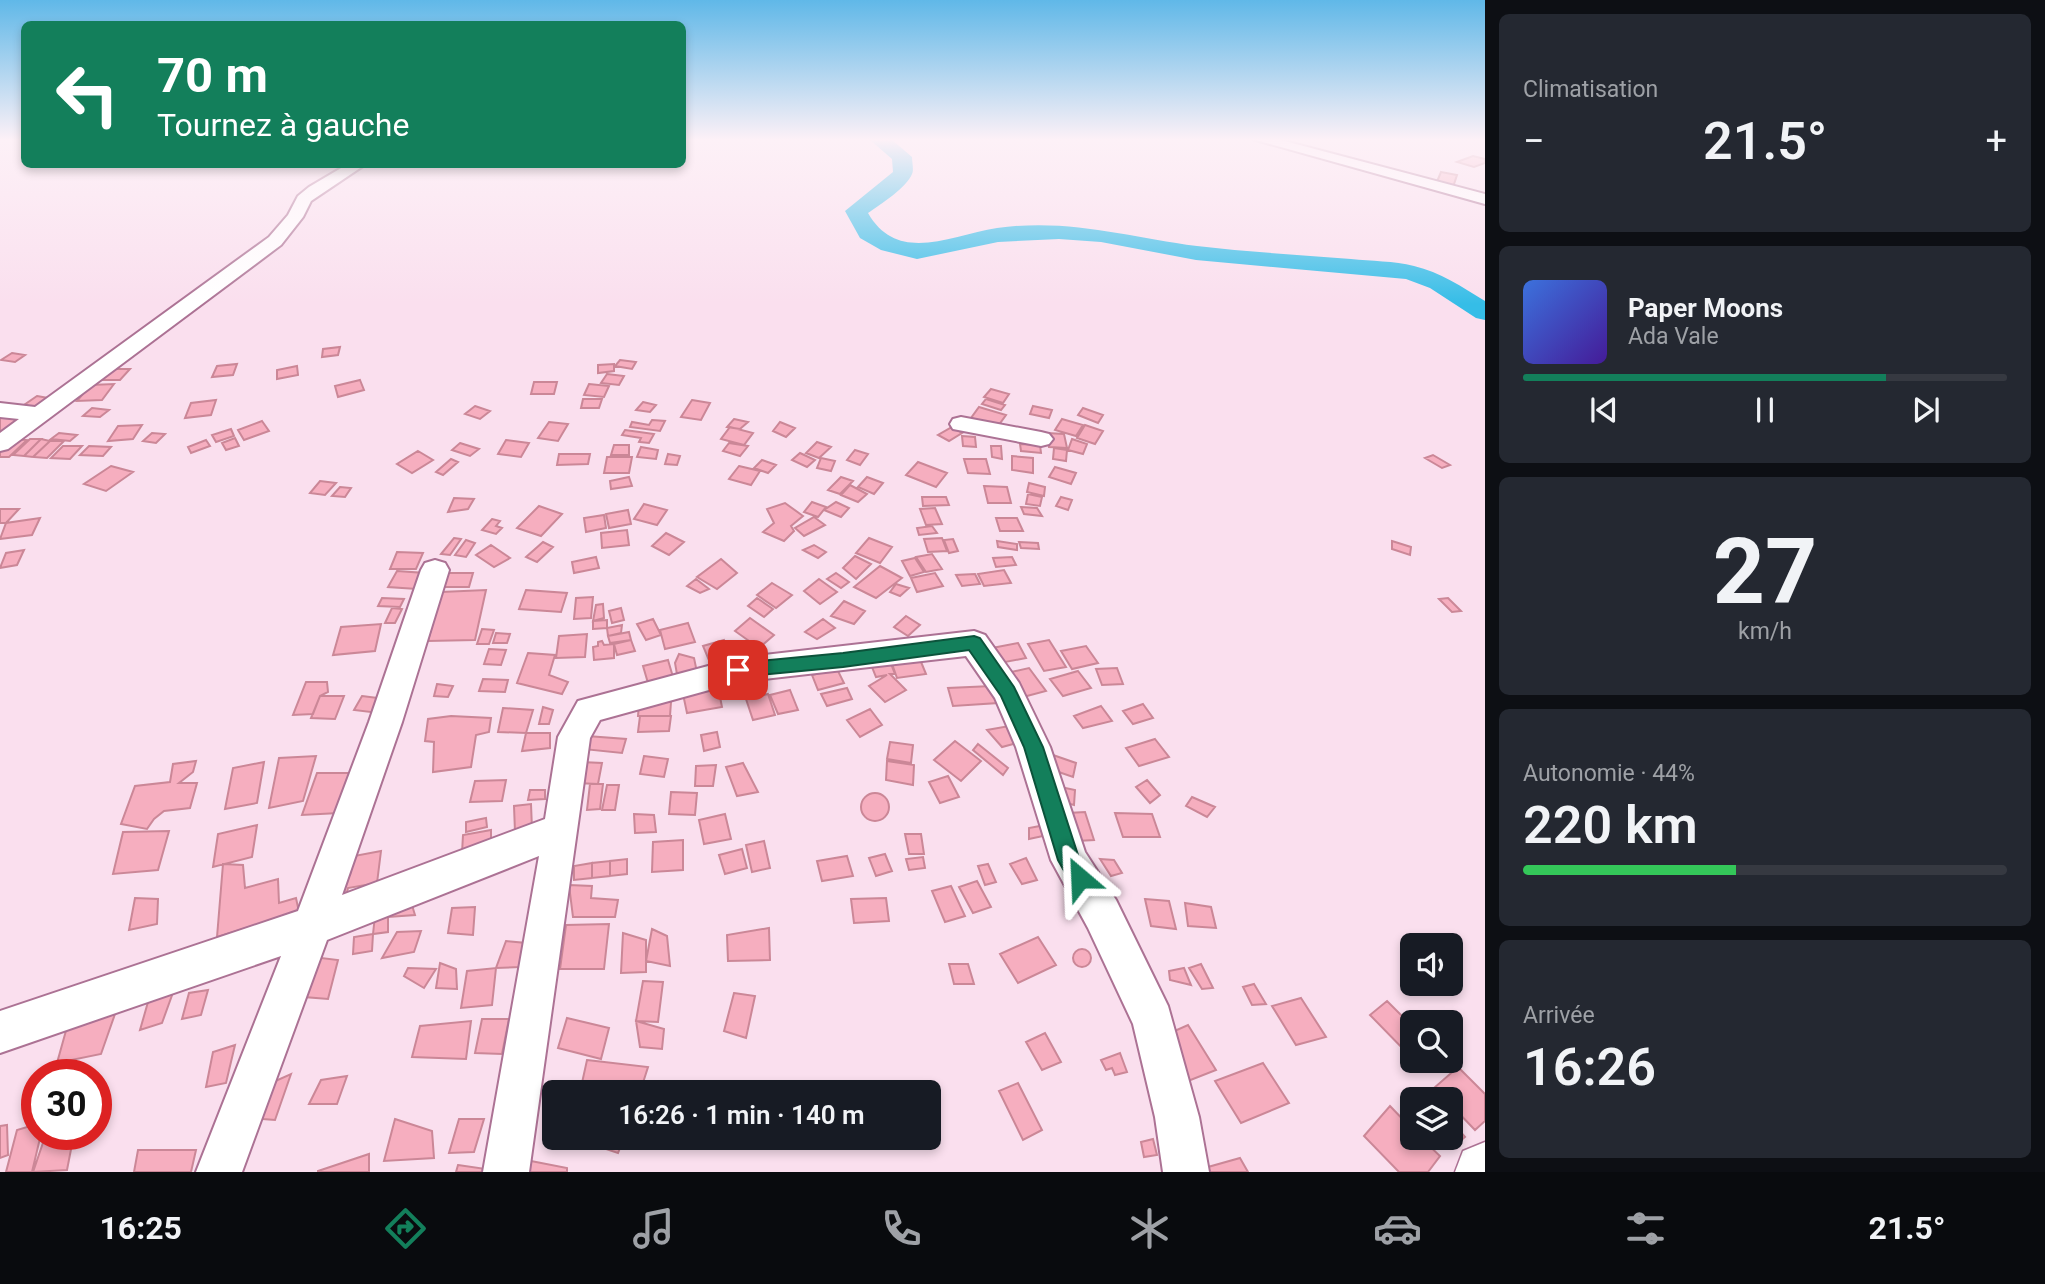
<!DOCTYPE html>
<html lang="fr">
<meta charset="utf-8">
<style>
body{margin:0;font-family:Roboto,sans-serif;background:#242831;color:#f1f3f6;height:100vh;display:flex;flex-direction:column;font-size:26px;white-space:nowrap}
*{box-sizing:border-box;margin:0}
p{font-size:23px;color:#9ea1a6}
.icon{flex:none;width:38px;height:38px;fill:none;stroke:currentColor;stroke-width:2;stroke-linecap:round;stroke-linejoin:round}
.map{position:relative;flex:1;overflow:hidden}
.side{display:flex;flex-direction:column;gap:14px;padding:14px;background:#0d0f14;width:560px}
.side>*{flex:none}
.hud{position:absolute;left:21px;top:21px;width:665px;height:147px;border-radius:10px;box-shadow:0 4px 10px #0003;background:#137f5b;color:#fff;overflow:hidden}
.fabs{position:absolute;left:1400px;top:933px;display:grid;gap:14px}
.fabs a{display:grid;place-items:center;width:63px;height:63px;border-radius:10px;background:#171b24;box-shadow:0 4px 10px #0003;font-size:35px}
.speed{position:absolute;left:21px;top:1059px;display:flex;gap:14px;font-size:35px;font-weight:700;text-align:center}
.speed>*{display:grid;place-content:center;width:91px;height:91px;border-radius:50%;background:#171b24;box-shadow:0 4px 10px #0003;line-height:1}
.speed .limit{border:10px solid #d22;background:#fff;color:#111}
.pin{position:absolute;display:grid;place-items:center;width:60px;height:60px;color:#fff;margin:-30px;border-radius:14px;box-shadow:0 4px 10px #0006}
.me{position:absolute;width:77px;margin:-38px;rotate:334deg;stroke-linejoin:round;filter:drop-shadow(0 0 5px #0008)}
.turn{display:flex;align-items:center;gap:24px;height:147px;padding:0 21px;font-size:32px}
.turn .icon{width:91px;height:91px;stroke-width:2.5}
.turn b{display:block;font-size:49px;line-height:60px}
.big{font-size:52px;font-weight:600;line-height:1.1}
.side .widget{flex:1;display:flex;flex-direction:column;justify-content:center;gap:10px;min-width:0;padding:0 24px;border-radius:10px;background:#242831}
.side .dial{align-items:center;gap:0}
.dial b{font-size:91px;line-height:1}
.song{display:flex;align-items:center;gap:21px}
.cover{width:84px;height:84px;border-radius:10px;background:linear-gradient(135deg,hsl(220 70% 55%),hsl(260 70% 35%))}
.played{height:7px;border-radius:4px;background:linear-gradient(90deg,#137f5b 75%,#363941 75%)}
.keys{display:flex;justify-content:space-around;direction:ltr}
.heat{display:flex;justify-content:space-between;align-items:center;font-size:38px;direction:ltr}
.charge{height:10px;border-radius:5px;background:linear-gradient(90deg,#34c759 44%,#363941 0)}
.trip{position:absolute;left:542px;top:1080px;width:399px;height:70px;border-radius:10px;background:#171b24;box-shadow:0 4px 10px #0003;font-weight:600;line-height:70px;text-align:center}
.tabs{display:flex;height:112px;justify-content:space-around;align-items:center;background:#090b0e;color:#9ea1a6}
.tabs .icon{width:49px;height:49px}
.tabs .current{color:#137f5b}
.tabs b{font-size:32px;color:#f1f3f6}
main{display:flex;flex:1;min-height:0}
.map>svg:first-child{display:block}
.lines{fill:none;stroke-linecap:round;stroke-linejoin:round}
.river{fill:#35bde7;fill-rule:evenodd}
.building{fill:#f6aebf;stroke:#cb8797;stroke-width:2}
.minor-casing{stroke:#ac7294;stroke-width:4}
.major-casing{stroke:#ac7294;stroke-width:3}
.minor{fill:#fff;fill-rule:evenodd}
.major{fill:#fff;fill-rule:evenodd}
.route{fill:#137f5b;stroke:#0c533b;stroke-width:2}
</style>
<main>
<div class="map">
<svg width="1485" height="1172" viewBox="0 0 1485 1172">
<rect width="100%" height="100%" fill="#fadfee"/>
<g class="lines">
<!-- river -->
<path class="river" d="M869,139H891L912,157C912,162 914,170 912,174C907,187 880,205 868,213C898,265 951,235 997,228C1070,218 1127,237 1197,246C1248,252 1299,255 1351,259C1371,261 1394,261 1414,266C1440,272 1462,287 1485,301V320L1476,318L1430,288L1406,279L1196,260L1101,242L1059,239L998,242L917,259L881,250L860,238L845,211L893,172L892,159Z"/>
</g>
<!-- building -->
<path class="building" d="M1473,156L1485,159V163L1474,167L1457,162Z
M1441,172L1457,175L1453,187L1436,184Z
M340,347L338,355L322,357L323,349Z
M12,353L25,355L15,362L1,360Z
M620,360L636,362L632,369L615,366Z
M237,364L233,375L212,377L217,366Z
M614,364V371L598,373V365Z
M297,366L298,375L277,379V370Z
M106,369H130L120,380H96Z
M607,374L624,376L619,385L601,383Z
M360,380L364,390L338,397L335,386Z
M534,382H557L554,394H531Z
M114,384L102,400L77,401L90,385Z
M589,384L609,386L604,397L584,395Z
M991,389L1009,394L1003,403L984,397Z
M37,396L54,399L40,408L24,405Z
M583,399H602L599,408H581Z
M986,399L1005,405L1001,410L982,404Z
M216,400L211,415L185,418L191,403Z
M692,400L710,403L701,420L681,417Z
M643,402L656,405L650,412L636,410Z
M475,406L490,411L480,419L465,414Z
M1033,406L1052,410L1049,418L1030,414Z
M979,407L1006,415L998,426L971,418Z
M92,408L109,410L100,417L83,416Z
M1083,408L1103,415L1098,423L1078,415Z
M0,417H24L6,431H0Z
M734,419L748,422L740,429L727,427Z
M1062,419L1083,425L1076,436L1055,430Z
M652,420L665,421L660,431L630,427L632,422L649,425Z
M262,421L269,431L244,440L238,430Z
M549,422L568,424L558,441L538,438Z
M780,422L795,428L786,437L773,431Z
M142,425L133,439L108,441L118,426Z
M1085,425L1103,431L1095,444L1077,438Z
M730,427L753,433L744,445L721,439Z
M952,427L962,433L949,441L938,435Z
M231,429L234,436L216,442L212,435Z
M625,430L654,434L649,443L639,442L641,438L622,435Z
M59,433L77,435L70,441L51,439Z
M152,433L165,434L156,443L143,441Z
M1047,433L1064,434L1067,448L1049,447Z
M962,436L975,437L976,447L963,446Z
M235,438L239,446L226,450L222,443Z
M9,439L27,440L9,457H0V448Z
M30,439H41L24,456L13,455Z
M41,439L50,441L33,457L24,456Z
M1072,439L1087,444L1083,454L1068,450Z
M206,440L210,446L191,453L188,447Z
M506,440L529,443L521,457L498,454Z
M50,441H64L47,458L33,457Z
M817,442L831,447L819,458L806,453Z
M460,443L479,449L470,456L452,450Z
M729,443L748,446L740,456L723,451Z
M1020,444L1040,445L1041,453L1021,451Z
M614,445H629V455H611Z
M63,446H82L70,459L51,458Z
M89,446L111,447L103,456L80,455Z
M991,446H1001L1002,459L992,457Z
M641,447L658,450L656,459L637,457Z
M1054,448L1067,450L1066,461L1053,459Z
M855,450L868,454L860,465L847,460Z
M418,451L433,460L412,473L397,464Z
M800,453L815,460L807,467L792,460Z
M559,454H590L588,464L557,465Z
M668,454L680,456L677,465L665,464Z
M1433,455L1450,465L1442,468L1425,458Z
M1012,456L1033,458V473L1012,470Z
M607,457H632L629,473H604Z
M821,458L835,461L831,471L817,468Z
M451,459L458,462L443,475L436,472Z
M964,459H986L990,474L968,473Z
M762,460L776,465L768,473L754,468Z
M918,462L947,473L936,487L906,475Z
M111,466L133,472L106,491L84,484Z
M739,466L760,471L751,485L729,479Z
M1055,467L1076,473L1071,484L1049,477Z
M629,477L632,486L611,489L610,481Z
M841,477L853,481L840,494L828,490Z
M867,477L883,483L874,494L858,487Z
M320,481L336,483L325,495L310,493Z
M1029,483L1045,487L1044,496L1027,492Z
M850,485L867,494L858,502L841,495Z
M984,486L1007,487L1011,503H988Z
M340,487L351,488L345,497L332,496Z
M1028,494L1042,497L1040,506L1026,504Z
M922,497H946L949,505L923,506Z
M1061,497L1072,500L1068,510L1056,506Z
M454,498L474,499L468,509L448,512Z
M812,502L826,507L818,517L804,512Z
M836,502L849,508L841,517L824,510Z
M785,503L803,516L791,526L794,531L784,541L763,532L774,523L767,509Z
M644,504L667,510L657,525L634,519Z
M539,506L562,514L541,536L517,528Z
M1021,507L1037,508L1042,516L1024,514Z
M935,508L942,524L926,525L920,509Z
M0,509H19L6,523H0Z
M628,510L631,524L609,528L606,514Z
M604,515L606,528L586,532L584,518Z
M814,517L825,525L804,536L795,528Z
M40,518L32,535L0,539L6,523Z
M996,518H1017L1023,531H1000Z
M492,519L500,521L496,526L502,528L496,534L482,530Z
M932,526L937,533L919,535L917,528Z
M627,530L629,545L602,548L601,533Z
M666,533L684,542L669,555L652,546Z
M454,538L461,539L450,555L441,554Z
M869,538L892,547L880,563L856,553Z
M942,538L947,551L928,552L924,539Z
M953,539L958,551L949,553L944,540Z
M466,540L475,543L466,557L455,555Z
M997,541L1017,544V550L998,547Z
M1392,541L1411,547L1410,555L1392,549Z
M543,542L553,547L537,562L526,557Z
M1019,542L1038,543L1039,549L1021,548Z
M491,545L510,558L494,567L476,555Z
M814,545L826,552L818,558L803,550Z
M24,550L17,565L0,568L6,553Z
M397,552L423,553L416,569H390Z
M932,554L942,569L926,572L916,557Z
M855,556L871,564L856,579L843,568Z
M596,557L599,568L574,573L572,562Z
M1012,557L1016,565L996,567L993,558Z
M915,558L924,572L910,576L902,561Z
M721,559L737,573L717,589L697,577Z
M880,566L902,578L876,598L854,587Z
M1004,570L1011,583L984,586L978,574Z
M397,571L425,573L417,589L388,587Z
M447,573H473L469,587H443Z
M836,573L849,582L841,588L827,579Z
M935,573L943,586L917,592L911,578Z
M975,574L980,584L962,586L956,575Z
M696,579L709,589L700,593L687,586Z
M819,579L837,592L820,604L804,591Z
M772,583L792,595L776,608L757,595Z
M896,584L909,588L900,596L890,592Z
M486,590L475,640L428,641L441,592Z
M526,590L567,593L561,612L519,609Z
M593,597L591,618L574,619L576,598Z
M382,598L404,599L400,607L378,606Z
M757,598L773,609L764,617L748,606Z
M1448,598L1461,611L1452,612L1439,599Z
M844,601L865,611L854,624L831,616Z
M603,604L604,618L593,621L596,605Z
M392,608L402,609L395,623H385Z
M621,608L624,620L612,623L609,611Z
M906,616L920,625L908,636L894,627Z
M750,618L774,635L759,648L735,631Z
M653,619L661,635L646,640L637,624Z
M823,619L835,628L817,639L805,632Z
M607,620V628L593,629V621Z
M688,623L695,642L665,649L660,630Z
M381,624L375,651L333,655L341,627Z
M622,625L621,633L608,636L607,628Z
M482,629L494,630L489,644H477Z
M629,632L631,640L610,643L608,636Z
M496,633L510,634L507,643H493Z
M587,634L585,657L556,658L559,636Z
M631,640L635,651L617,655L614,644Z
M724,640L732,660L711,665L703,646Z
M1049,640L1066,667L1044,671L1028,644Z
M602,641L604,645L614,644V658L594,660L593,647L598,646V642Z
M1018,643L1026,658L1000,663L992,648Z
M1086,646L1098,663L1072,669L1061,651Z
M489,649L506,650L501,665L484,664Z
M528,653L555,655L549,675L568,682L562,694L517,683Z
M679,654L694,658L698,677L678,680L675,663Z
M919,657L926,674L897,678L891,661Z
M889,659L895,674H890L906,690L885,702L869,686L887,675L876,677L870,662Z
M668,660L673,677L648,683L643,666Z
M1029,668L1046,691L1023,697L1007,673Z
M1117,668L1123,684L1102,685L1096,669Z
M837,669L844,683L818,690L812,675Z
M1078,671L1091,688L1063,696L1050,679Z
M483,679L508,680L505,692L479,691Z
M306,682H327L328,692L320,696L313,714L293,715Z
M437,684L453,686L448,697L434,696Z
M992,686L998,703L953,706L948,688Z
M718,687L722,707L687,713L683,694Z
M847,688L852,699L827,706L821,694Z
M790,690L798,710L778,714L770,695Z
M768,694L775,715L753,720L746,699Z
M320,696H344L335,719L311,718Z
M362,696L386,699L379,713L354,710Z
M639,702H671L670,716H638Z
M1143,704L1153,718L1133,724L1123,711Z
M1101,706L1112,721L1083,728L1074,716Z
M543,707L553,710L549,724H539Z
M503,708L533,710L526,733L498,732Z
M870,709L882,725L860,737L847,720Z
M451,716L491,718L489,732L476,735L471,767L433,772L434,742L425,741L428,719Z
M640,716H671L669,731L638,732Z
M1009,726L1017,743L1002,747L987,730Z
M717,732L720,747L704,751L701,735Z
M526,733H550V748L522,751Z
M587,736L626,739L622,753L583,749Z
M1155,739L1169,757L1139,766L1126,748Z
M955,741L981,761L961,781L934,760Z
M890,742L913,745L911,763L887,759Z
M978,744L1008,768L1003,775L973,750Z
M1053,755L1076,763L1073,777L1050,769Z
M316,756L303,801L269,808L279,758Z
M644,756L668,759L664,777L640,774Z
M196,761L193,772L179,783H197L190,808L164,811L154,819L147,829L121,824L135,786L170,782L173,764Z
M887,761L914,765L913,785L886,780Z
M264,762L257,803L225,809L233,768Z
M581,762L602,763L598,784L576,783Z
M743,763L758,792L737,796L726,767Z
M716,765L713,786H695L696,766Z
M317,773H354L339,813L302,815Z
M948,776L959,797L940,803L929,782Z
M506,780L502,801L470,802L475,781Z
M1147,780L1160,795L1150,803L1136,787Z
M590,784H603L600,809L587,810Z
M607,785H619L615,810H602Z
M1056,786L1075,790L1074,805L1055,800Z
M530,790H545V799L528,800Z
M671,792L697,793L695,815L669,814Z
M861 807a14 14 0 1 1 28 0a14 14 0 1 1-28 0Z
M1192,797L1215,807L1207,817L1186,806Z
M531,804L532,829L515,832L514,806Z
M1085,812L1094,840L1077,841L1068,813Z
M1115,813L1152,814L1160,837H1123Z
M634,814L654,815L656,832L635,833Z
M725,814L731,839L704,844L699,820Z
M486,818L487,827L466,832V822Z
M257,825L252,857L213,867L218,834Z
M1040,826L1043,836L1029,839V828Z
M491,830V847L462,853L463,835Z
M169,831L158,870L113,874L123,832Z
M905,834H921L924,854H909Z
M683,840V870L652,872L653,842Z
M764,841L770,868L752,872L746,845Z
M742,849L747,868L725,874L719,855Z
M381,851L377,883L348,888L346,897L332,900L335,878L350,875L354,856Z
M885,854L892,871L876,876L869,858Z
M847,856L853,876L822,881L817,861Z
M923,857L925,868L909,870L906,859Z
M1026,858L1037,880L1022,884L1010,864Z
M627,859V874L610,876V861Z
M1100,859L1114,860L1122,873L1111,876Z
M610,861V876L592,878V863Z
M592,863V878L574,880V866Z
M223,864L243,865L245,888L278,879L279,903L296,898L299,912L217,937Z
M988,864L996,882L985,885L978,866Z
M977,881L991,907L973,913L959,887Z
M569,885L592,886L591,898L618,900L615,917H573Z
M951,886L965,916L945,922L932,891Z
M135,898L158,899L157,924L129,930Z
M886,898L889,921L854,923L851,899Z
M1145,899L1169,901L1176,929L1151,926Z
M411,902L415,915L388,917L384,907Z
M1185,903L1211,907L1216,928L1188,926Z
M475,907L473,935L448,933L452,908Z
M375,916L388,917V932L373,934Z
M609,924L604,969H560L566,925Z
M769,928L770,960L728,961L727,935Z
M652,929L667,936L670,966L646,961Z
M421,931L414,952L382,958L397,932Z
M623,933L646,940V972L621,973Z
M373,934L372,951L353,954L354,937Z
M1038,937L1056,965L1018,983L1000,954Z
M506,941L526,943L520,967L496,968Z
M1073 958a9 9 0 1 1 18 0a9 9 0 1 1-18 0Z
M313,957L338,960L328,999L304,997Z
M440,963L456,969L457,989L436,988Z
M949,964H968L974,984H954Z
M1201,964L1213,988L1202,989L1189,968Z
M408,968L436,969L424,988L404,976Z
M496,968L492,1005L461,1008L467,971Z
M1184,968L1191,985L1170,980L1169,971Z
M643,981L663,982L658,1022L636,1021Z
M1254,984L1266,1004L1252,1005L1243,987Z
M175,987L162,1023L140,1030L150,995Z
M208,990L201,1015L182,1019L189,993Z
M734,993L755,996L746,1038L724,1031Z
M1301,998L1326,1037L1296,1045L1272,1006Z
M1387,1001L1412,1026V1058L1370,1015Z
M115,1014L101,1054L57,1063L67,1027Z
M567,1018L609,1028L601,1059L558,1048Z
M482,1019H509L502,1054L475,1053Z
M471,1021L466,1059L412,1057L420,1026Z
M636,1021L664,1029L662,1049L640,1047Z
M1188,1025L1216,1070L1188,1081L1161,1037Z
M1045,1033L1061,1062L1042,1070L1026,1042Z
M235,1045L226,1083L206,1087L213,1052Z
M1120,1053L1127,1072L1115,1075L1112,1068L1106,1070L1101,1060Z
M587,1060L648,1067L640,1092H580Z
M1263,1063L1289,1103L1241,1123L1215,1081Z
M1458,1067L1485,1094V1121L1475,1130L1451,1105V1099H1445L1434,1088Z
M291,1074L275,1120L263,1119L262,1087Z
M347,1076L337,1104H309L321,1080Z
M1018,1083L1042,1130L1023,1140L999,1091Z
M1390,1106L1412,1129V1138H1421L1440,1156L1428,1172H1399L1364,1136Z
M395,1119L432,1131L434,1158L384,1161Z
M459,1119H484L474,1152L449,1153Z
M1451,1121L1465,1137L1451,1149L1440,1138H1451Z
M37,1124V1134H41L32,1172H6L17,1130Z
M7,1125L8,1155L0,1158V1126Z
M46,1134H74L67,1170L33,1172Z
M590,1138H624L618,1153L588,1143Z
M1153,1139L1157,1155L1144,1157L1141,1142Z
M138,1150H196L191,1172H134Z
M369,1154V1172H318V1171Z
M1240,1158L1248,1172H1210L1208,1167Z
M531,1161L567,1168V1172H528Z
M458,1165L486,1169V1172H456Z"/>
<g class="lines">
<defs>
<path id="minor" d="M1252,139H1277L1485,194V204Z
M348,164H366L311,201L303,217L281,245L8,449L0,451V433L19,419L0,417V403L35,407L269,237L288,215L298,196L309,187Z
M961,417L1041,432L1049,434L1053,439L1049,444L1041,446L953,429L950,424L953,419Z
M435,560L445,563L449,570L402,722L342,895L545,819L558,737L578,701L738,658L974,631L985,635L1019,683L1050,747L1085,852L1116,900L1168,1006L1199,1117L1209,1172H1163L1155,1117L1133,1024L1088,928L1051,860L1016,747L995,698L966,656L738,682L600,720L590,738L529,1172H483L539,856L327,940L242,1172H196L281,956L0,1053V1011L298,911L369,722L421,570L425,563Z"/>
<path id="major" d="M1485,1142V1172H1455L1463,1151Z"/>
</defs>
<!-- minor casing -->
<use href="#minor" class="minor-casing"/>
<!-- major casing -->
<use href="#major" class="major-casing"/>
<!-- minor -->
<use href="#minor" class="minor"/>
<!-- major -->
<use href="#major" class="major"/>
</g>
<!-- sky -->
<linearGradient id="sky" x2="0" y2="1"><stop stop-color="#60b8e8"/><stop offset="0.46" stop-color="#fdf1f7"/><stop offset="1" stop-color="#fdf1f7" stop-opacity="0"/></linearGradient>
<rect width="1485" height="304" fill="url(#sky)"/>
<!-- route -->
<path class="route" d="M974,636L980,638L1014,687L1043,747L1078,855L1090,878L1087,885L1080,888L1072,885L1058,860L1024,747L1001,696L969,650L843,667L738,677L732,675L730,670L732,665L738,663L843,653Z"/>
</svg>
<div class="fabs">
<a><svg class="icon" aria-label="sound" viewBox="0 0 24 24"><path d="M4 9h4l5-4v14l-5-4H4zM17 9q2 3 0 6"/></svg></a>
<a><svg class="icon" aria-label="search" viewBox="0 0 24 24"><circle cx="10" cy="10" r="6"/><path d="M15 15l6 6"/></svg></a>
<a><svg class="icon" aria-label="layers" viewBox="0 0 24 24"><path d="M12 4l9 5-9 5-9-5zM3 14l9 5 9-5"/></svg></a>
</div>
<div class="speed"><div class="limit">30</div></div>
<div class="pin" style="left:738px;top:670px;background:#d93025"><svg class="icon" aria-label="arrive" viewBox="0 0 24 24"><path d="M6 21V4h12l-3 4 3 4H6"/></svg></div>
<svg class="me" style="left:1080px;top:878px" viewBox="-20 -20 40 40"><path d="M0-17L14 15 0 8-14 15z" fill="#137f5b" stroke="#fff" stroke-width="4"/></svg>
<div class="trip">16:26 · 1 min · 140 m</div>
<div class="hud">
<div class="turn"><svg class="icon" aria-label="left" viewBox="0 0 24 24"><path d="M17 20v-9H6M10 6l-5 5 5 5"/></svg><div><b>70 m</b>Tournez à gauche</div></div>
</div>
</div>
<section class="side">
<div class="widget"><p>Climatisation</p>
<div class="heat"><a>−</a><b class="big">21.5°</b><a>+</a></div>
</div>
<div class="widget">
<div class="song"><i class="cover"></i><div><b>Paper Moons</b><p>Ada Vale</p></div></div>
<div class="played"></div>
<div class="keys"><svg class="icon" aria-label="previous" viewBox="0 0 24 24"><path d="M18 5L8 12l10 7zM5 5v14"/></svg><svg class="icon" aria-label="pause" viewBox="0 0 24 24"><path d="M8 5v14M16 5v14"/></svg><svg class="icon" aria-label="next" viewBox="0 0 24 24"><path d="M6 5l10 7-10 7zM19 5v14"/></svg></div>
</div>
<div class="widget dial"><b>27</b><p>km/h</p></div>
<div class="widget"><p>Autonomie · 44%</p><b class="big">220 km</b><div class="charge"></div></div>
<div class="widget"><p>Arrivée</p><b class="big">16:26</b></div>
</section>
</main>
<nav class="tabs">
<b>16:25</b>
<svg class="icon current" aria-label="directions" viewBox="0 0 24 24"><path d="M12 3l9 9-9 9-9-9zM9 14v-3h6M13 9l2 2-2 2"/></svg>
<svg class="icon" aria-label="music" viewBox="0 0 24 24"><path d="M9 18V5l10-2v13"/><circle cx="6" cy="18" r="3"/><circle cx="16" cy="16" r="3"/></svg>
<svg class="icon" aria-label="phone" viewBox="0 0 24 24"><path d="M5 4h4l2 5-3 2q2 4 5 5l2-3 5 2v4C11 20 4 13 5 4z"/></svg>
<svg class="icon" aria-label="climate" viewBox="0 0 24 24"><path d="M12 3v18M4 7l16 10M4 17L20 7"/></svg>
<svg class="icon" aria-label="car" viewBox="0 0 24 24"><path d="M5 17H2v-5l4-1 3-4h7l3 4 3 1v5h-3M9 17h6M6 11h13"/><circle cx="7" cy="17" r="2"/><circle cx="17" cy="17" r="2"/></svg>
<svg class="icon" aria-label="filters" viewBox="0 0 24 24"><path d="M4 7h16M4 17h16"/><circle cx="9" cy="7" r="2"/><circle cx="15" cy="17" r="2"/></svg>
<b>21.5°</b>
</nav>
